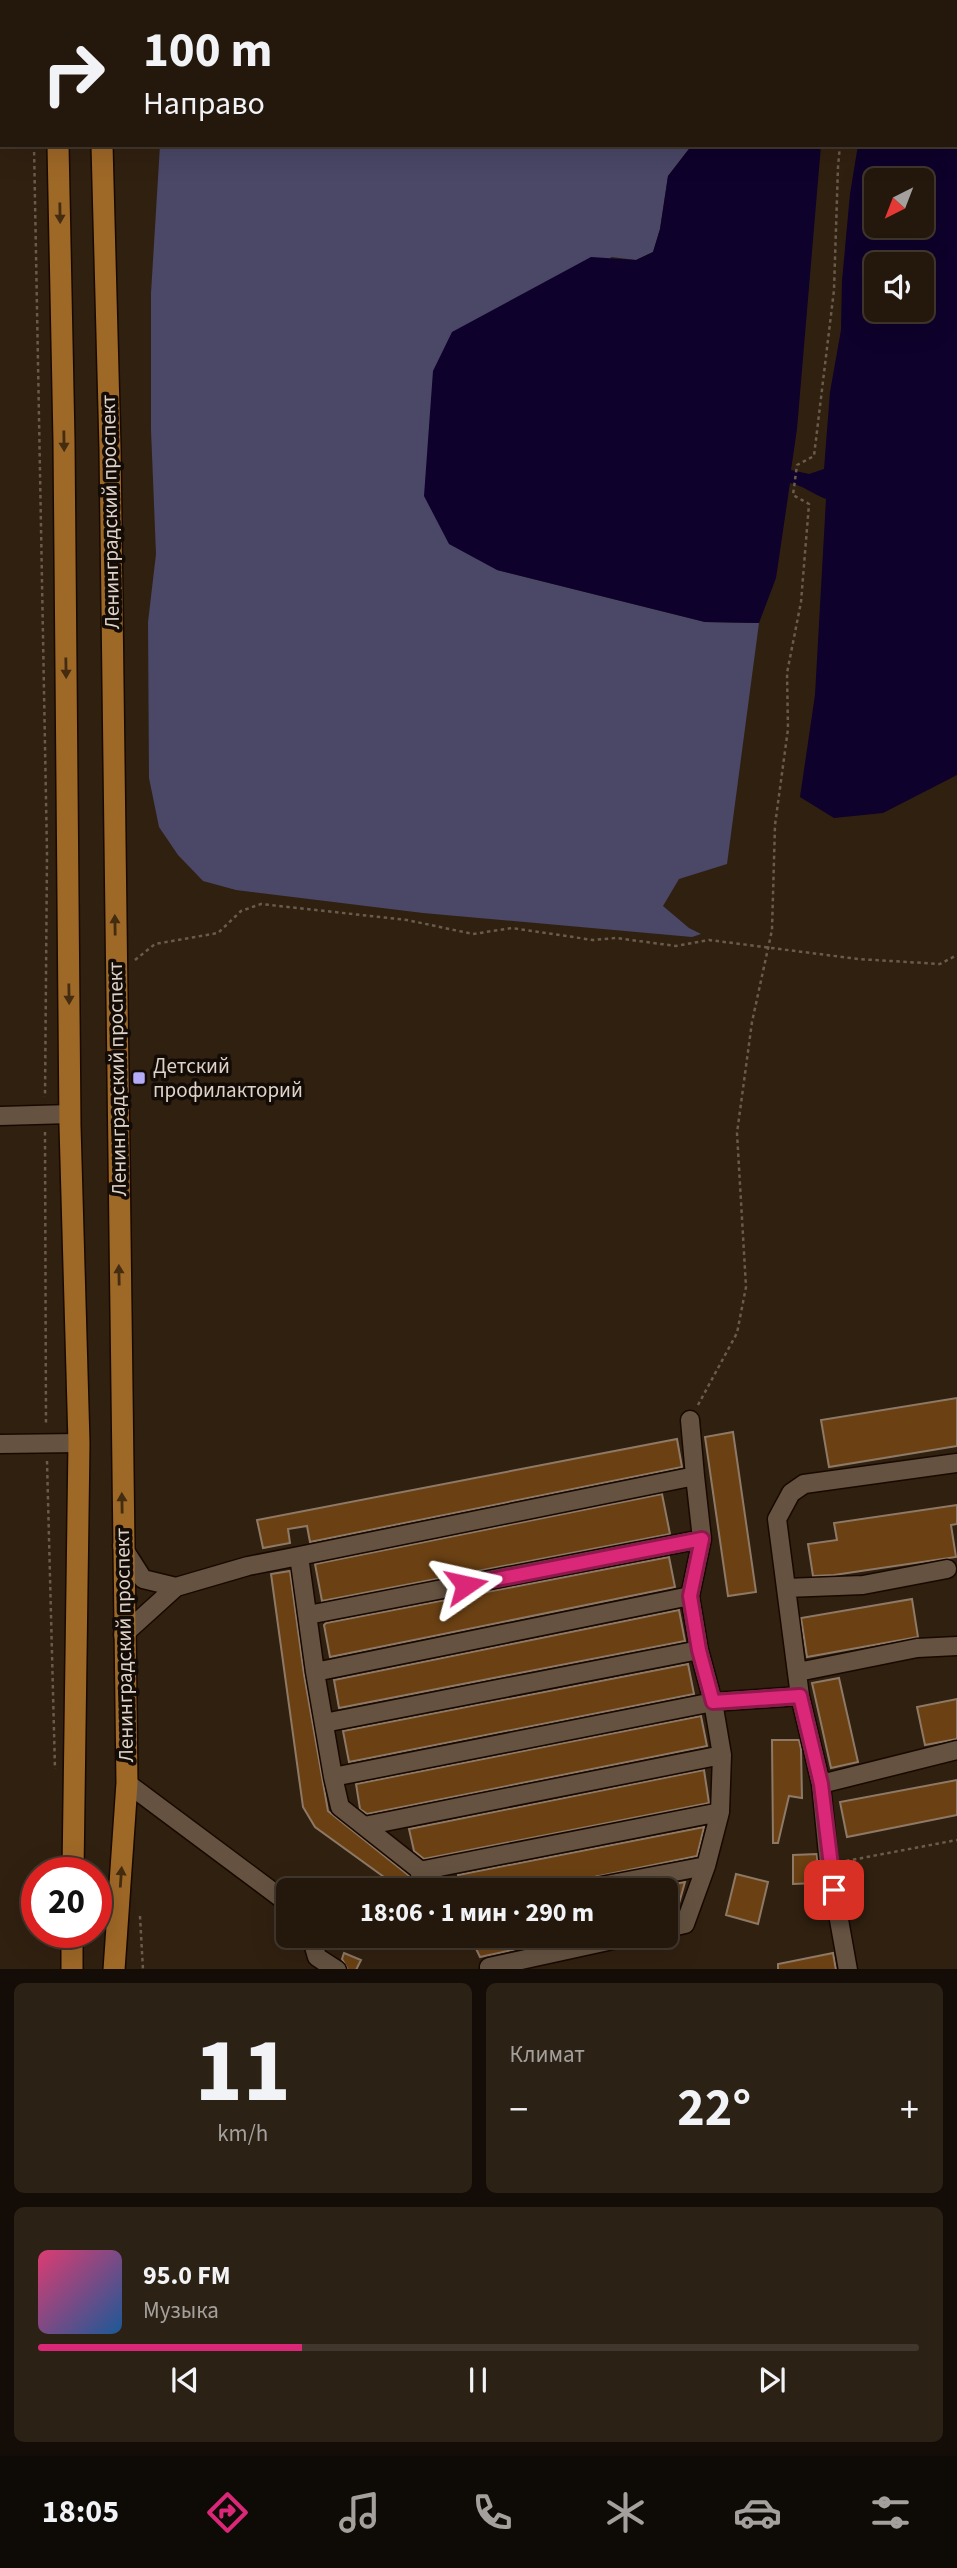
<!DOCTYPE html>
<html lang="ru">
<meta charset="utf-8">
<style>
body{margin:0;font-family:"Source Sans 3",sans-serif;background:#2c2115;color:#f1f3f6;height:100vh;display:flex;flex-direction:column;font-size:26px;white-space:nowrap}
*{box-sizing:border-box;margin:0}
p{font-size:23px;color:#a3a09d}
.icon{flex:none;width:38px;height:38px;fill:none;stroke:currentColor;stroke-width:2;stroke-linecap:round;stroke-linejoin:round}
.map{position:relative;height:1969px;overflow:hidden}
.panel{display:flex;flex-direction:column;gap:14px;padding:14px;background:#140d07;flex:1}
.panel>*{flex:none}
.hud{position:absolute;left:0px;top:0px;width:957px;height:147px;box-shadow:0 7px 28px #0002,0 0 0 2px #41372d;background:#24180c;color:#f1f3f6;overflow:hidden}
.needle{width:46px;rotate:222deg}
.tools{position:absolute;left:864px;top:168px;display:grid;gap:14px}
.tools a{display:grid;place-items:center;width:70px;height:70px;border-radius:10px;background:#24180c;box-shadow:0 7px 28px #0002,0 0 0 2px #41372d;font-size:35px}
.speed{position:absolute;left:21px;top:1857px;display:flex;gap:14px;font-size:35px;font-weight:700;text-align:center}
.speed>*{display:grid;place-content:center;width:91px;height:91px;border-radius:50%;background:#24180c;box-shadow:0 7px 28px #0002,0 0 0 2px #41372d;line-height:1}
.speed .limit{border:10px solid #d22;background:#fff;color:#111}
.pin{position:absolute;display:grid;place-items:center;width:60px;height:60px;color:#fff;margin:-30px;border-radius:14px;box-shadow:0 4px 10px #0006}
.me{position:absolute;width:77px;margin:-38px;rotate:79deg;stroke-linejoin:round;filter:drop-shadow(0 0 5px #0008)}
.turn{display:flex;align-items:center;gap:24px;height:147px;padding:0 28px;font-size:32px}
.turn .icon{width:91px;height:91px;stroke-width:2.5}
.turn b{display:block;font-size:49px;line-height:60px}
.big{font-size:52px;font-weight:700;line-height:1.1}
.panel .card{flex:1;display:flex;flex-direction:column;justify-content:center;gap:10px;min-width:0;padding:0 24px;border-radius:10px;background:#2c2115}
.panel .dial{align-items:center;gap:0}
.dial b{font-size:91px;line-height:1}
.song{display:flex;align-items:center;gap:21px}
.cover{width:84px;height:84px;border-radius:10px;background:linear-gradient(135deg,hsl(340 70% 55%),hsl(210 70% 35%))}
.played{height:7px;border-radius:4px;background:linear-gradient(90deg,#db2777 30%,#41372d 30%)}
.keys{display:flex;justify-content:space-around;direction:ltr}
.heat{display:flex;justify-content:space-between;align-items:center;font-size:38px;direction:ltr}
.panel .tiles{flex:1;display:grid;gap:14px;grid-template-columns:1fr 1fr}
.card:last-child{grid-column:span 2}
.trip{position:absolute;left:276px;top:1878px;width:402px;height:70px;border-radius:10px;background:#24180c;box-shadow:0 7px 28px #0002,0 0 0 2px #41372d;font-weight:700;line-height:70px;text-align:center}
.tab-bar{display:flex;height:112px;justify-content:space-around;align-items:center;background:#0e0a05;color:#a3a09d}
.tab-bar .icon{width:49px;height:49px}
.tab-bar .selected{color:#db2777}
.tab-bar b{font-size:32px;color:#f1f3f6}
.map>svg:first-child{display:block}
.green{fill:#4a4767}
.water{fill:#0e012b;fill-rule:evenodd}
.building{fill:#6b4113;stroke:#8e7967;stroke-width:2}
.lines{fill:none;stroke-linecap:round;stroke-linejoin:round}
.minor-casing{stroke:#180900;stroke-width:21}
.major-casing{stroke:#180900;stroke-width:24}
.path{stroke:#6a5b4d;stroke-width:2.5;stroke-dasharray:3.5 3.5;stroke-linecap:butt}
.minor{stroke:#655241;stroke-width:18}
.major{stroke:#9e6827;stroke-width:21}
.oneway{fill:#442c11}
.route-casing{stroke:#8e194d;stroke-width:18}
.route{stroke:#db2777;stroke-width:12}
.poi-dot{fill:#b5acf8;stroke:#130b05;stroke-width:2.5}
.labels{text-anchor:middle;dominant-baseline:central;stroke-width:7;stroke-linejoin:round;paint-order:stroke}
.street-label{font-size:21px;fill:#dfd3c9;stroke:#130b05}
.poi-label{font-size:21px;fill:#dfd3c9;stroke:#130b05;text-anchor:start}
</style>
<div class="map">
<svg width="957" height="1970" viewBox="0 0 957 1970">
<rect width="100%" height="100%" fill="#302010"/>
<!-- green -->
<path class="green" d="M157,0H830V2Z
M160,145H692L668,176L660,229L653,252L636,260L611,257L497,570L705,622L759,623L727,864L679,879L663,906L689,928L701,934L692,937L423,913L236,890L203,881L178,855L159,827L149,778L148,622L156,554L151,430V293Z"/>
<!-- water -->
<path class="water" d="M863,0H957V775L883,813L834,818L800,797L815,695L826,499C813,494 802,485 790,483L776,578L759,623L705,622L497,570L449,544L424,496L433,371L452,332L591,257L636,260L653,252L660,229L668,176L692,145H821L797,429L791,470L809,474L824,469L830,392L841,330L842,281L850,194L858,145H956V2ZM877,180H922V226H877ZM877,264H922V310H877Z"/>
<!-- building -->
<path class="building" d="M957,1398V1446L829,1467L821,1420Z
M733,1432L756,1592L728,1596L705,1437Z
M677,1439L682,1467L310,1542L307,1526L288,1529L290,1543L263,1548L257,1520Z
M662,1494L670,1534L322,1601L315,1564Z
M957,1505V1524L951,1525L956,1557L834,1575L813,1576L808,1544L837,1540L834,1523Z
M669,1557L675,1587L330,1657L324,1625L326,1623Z
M290,1571L304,1674L328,1811L427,1890H402L315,1827L303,1807L271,1574Z
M912,1599L918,1637L807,1657L801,1618Z
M679,1610L685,1641L339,1708L334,1680Z
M688,1664L694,1694L349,1762L343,1731Z
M839,1678L858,1762L831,1768L812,1683Z
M957,1699V1739L925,1745L917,1707Z
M701,1716L707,1746L367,1814L360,1809L356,1784Z
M772,1740H799L801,1749L802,1798L789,1796L778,1843H773Z
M704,1770L709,1803L424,1859L414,1851L409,1829Z
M957,1780V1815L847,1837L840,1802Z
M704,1827L697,1856L531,1890H461L458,1875Z
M817,1854L818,1883L793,1884V1855Z
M736,1874L768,1882L758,1924L726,1915Z
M685,1882L676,1914L667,1916V1890H641Z
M470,1936H559V1940L480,1957Z
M344,1953L361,1960L356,1970H348L342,1959Z
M833,1953L836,1970H778V1964Z"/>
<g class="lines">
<defs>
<path id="minor" d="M0,1116L71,1114
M690,1420L695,1476
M0,1444L79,1443
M122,1546L143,1579L176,1587
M299,1556L695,1476L702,1539L690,1596L699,1650L713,1702L722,1755L720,1812L706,1866L685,1924L667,1928
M786,1588L863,1585L947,1569
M308,1615L702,1539
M123,1635L176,1587L248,1566L299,1556L315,1672L333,1777L340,1807L445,1890
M315,1672L690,1596
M798,1672L917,1648L957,1646
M324,1723L699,1650
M333,1777L713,1702L800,1696
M127,1783L289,1904
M821,1784L957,1750
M364,1826L722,1755
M419,1871L720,1812
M580,1890L706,1866
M311,1936L317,1957L337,1970
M489,1967L631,1936
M848,1970L829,1864L821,1784L800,1696L777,1519L791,1493L804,1484L957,1463"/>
<path id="major" d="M56,0V2
M98,0L99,2
M58,145L64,441L70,1126L79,1443L73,1872
M102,145L110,448L127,1783L114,1970
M72,1970V1932"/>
</defs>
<!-- minor casing -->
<use href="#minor" class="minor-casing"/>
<!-- major casing -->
<use href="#major" class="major-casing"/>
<!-- path -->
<path class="path" d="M31,0V2
M851,2V0
M34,145L47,854L45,1097
M135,960L155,944L218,933L241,911L261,904L407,920L473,934L512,928L593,940L616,938L676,946L709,940L858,959L940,964L957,955
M45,1132L46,1426
M698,1405L737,1333L746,1287L737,1133L752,1022L772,930L775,825L788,729L787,673L801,602L809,504L793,495L797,465L814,456L834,290L838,167L840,145
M47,1461L55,1769
M846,1861L957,1840
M140,1916L143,1970"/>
<!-- minor -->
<use href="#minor" class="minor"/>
<!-- major -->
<use href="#major" class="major"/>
</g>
<!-- one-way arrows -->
<defs><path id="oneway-solid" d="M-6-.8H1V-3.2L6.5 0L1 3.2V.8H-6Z" transform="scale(1.75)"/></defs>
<g class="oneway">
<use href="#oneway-solid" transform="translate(60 213) rotate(89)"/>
<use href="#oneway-solid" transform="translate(64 441) rotate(89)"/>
<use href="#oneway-solid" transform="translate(66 668) rotate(89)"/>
<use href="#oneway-solid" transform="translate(115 925) rotate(-91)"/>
<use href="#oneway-solid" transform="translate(69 994) rotate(89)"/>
<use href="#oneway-solid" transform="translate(119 1275) rotate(-91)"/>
<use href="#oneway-solid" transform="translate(122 1503) rotate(-91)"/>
<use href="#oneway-solid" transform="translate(121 1877) rotate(-86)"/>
</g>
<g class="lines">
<defs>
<path id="route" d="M466,1585L702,1539L690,1596L699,1650L713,1702L800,1696L821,1784L834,1890"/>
</defs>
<!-- route casing -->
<use href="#route" class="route-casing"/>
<!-- route -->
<use href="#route" class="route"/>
</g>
<!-- markers -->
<rect class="poi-dot" x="132" y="1071" width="14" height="14" rx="3.5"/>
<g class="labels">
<!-- street labels -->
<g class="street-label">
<text transform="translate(110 512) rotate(-91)">Ленинградский проспект</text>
<text transform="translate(117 1079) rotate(-91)">Ленинградский проспект</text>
<text transform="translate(124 1645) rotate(-91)">Ленинградский проспект</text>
</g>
<!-- poi labels -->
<g class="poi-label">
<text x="153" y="1066">Детский<tspan x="153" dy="24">профилакторий</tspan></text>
</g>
</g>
</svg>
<div class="tools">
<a><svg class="needle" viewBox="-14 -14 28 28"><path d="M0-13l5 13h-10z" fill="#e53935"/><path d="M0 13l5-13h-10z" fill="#a3a09d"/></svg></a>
<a><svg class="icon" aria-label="sound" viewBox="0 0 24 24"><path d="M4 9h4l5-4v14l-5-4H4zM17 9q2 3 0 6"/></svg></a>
</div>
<div class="speed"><div class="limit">20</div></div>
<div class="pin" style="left:834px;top:1890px;background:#d93025"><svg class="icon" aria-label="arrive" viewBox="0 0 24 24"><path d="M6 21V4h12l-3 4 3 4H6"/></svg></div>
<svg class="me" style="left:466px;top:1585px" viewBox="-20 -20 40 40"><path d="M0-17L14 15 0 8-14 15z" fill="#db2777" stroke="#fff" stroke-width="4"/></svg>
<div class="trip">18:06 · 1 мин · 290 m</div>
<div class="hud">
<div class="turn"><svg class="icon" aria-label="right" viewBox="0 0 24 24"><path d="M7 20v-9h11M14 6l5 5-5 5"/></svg><div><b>100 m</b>Направо</div></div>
</div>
</div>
<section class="panel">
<div class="tiles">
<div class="card dial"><b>11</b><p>km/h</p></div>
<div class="card"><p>Климат</p>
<div class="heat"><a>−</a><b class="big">22°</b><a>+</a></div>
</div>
<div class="card">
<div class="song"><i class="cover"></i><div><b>95.0 FM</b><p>Музыка</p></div></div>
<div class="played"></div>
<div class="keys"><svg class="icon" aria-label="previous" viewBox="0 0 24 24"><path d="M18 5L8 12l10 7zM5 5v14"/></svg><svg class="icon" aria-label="pause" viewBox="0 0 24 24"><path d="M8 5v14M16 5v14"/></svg><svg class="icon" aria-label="next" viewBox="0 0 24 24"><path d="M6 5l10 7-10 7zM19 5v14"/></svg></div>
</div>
</div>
</section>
<nav class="tab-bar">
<b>18:05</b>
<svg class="icon selected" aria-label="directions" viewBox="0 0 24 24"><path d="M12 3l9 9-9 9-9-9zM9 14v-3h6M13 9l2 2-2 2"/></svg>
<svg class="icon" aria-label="music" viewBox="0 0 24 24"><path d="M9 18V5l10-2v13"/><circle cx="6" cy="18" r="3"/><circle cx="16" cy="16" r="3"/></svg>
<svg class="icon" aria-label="phone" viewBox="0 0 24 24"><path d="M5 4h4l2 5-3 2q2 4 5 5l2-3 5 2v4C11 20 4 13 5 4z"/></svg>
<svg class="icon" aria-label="climate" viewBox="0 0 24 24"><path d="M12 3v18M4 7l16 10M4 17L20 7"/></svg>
<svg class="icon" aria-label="car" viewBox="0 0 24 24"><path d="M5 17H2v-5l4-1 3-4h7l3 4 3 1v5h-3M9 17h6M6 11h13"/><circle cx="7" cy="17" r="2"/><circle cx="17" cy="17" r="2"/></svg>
<svg class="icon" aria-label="filters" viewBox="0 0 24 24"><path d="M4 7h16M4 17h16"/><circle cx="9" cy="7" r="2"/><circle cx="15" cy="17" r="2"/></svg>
</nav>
